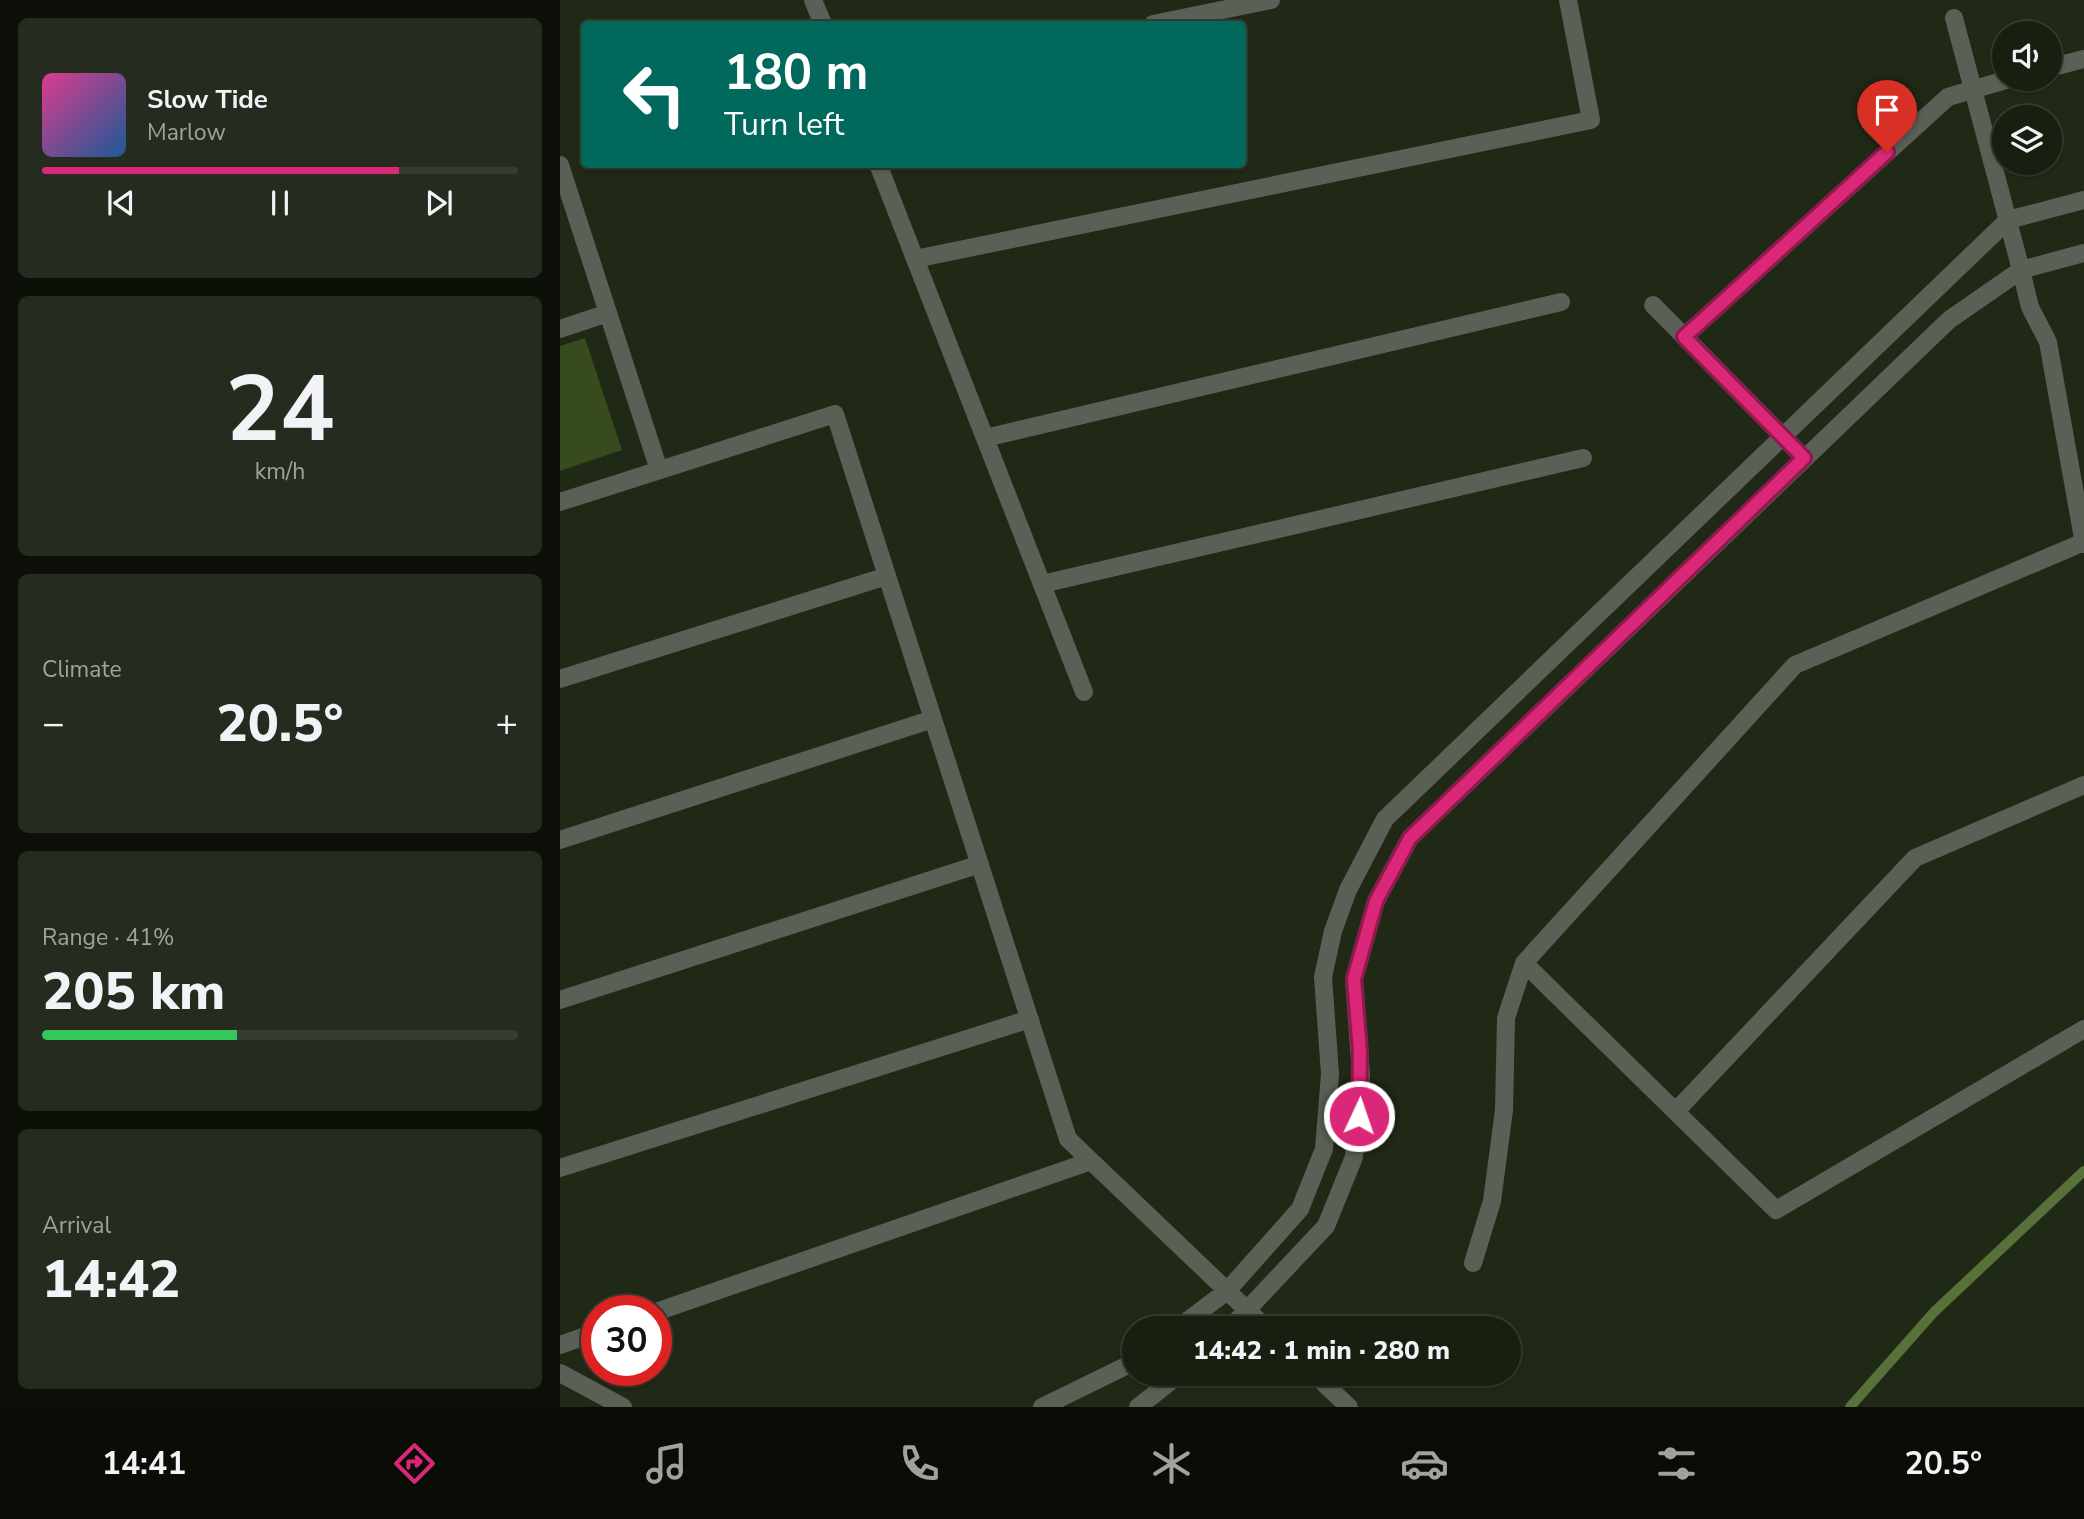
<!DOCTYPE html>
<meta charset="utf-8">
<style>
body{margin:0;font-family:"Nunito Sans",sans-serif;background:#252b1e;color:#f1f3f6;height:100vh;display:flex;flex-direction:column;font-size:26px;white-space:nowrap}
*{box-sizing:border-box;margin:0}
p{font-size:23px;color:#9fa29f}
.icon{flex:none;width:38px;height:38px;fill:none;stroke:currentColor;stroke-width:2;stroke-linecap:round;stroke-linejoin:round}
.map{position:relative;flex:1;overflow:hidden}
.side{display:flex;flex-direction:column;gap:18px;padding:18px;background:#0d1009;width:560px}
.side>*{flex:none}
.hud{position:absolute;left:21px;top:21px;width:665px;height:147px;border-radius:7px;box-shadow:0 2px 5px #0004,0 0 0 2px #363c30;background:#00695c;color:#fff;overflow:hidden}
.fabs{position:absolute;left:1432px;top:21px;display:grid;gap:14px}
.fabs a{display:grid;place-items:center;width:70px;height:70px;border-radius:50%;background:#181e10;box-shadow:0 2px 5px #0004,0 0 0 2px #363c30;font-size:35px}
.speed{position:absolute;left:21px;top:1295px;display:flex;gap:14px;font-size:35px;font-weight:700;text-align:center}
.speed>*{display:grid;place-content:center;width:91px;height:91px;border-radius:50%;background:#181e10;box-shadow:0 2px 5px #0004,0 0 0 2px #363c30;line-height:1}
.speed .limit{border:10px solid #d22;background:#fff;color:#111}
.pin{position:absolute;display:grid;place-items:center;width:60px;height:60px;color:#fff;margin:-72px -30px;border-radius:50% 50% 50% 0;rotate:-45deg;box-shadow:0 0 7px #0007}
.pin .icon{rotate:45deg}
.me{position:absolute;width:77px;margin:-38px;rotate:3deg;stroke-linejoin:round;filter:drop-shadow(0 0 5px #0008)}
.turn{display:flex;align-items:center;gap:24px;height:147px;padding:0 28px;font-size:32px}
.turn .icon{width:91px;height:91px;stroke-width:2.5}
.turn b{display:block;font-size:49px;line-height:60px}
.big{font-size:52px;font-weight:800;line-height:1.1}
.side .widget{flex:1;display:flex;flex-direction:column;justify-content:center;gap:10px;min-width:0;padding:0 24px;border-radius:10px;background:#252b1e}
.side .dial{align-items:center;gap:0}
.dial b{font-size:91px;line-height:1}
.song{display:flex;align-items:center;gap:21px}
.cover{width:84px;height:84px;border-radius:10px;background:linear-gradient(135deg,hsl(330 70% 55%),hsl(210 70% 35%))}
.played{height:7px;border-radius:4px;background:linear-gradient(90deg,#db2777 75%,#363c30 75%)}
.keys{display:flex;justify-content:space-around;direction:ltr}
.heat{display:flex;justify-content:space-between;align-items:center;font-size:38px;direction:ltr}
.charge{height:10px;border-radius:5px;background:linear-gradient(90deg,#34c759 41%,#363c30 0)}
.trip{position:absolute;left:562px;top:1316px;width:399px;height:70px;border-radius:35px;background:#181e10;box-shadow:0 2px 5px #0004,0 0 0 2px #363c30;font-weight:800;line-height:70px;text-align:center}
.tab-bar{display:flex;height:112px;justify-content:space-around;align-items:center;background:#0a0c06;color:#9fa29f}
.tab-bar .icon{width:49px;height:49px}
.tab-bar .on{color:#db2777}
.tab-bar b{font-size:32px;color:#f1f3f6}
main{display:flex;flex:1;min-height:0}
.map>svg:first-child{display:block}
.garden{fill:#374b1e}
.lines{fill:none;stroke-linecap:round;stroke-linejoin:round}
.stream{stroke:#58713a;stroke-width:10}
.minor{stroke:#5b6057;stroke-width:18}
.route-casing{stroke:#8e194d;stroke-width:18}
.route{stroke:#db2777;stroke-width:12}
</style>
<main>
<section class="side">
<div class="widget">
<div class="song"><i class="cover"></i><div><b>Slow Tide</b><p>Marlow</p></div></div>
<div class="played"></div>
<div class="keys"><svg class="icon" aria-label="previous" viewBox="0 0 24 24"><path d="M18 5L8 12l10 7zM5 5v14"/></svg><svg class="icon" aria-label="pause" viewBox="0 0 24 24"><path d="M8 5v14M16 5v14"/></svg><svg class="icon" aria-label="next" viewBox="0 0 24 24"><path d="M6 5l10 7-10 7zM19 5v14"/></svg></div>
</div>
<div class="widget dial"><b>24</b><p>km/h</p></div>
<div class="widget"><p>Climate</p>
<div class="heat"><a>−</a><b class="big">20.5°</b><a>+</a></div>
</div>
<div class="widget"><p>Range · 41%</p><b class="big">205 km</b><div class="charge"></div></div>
<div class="widget"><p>Arrival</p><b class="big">14:42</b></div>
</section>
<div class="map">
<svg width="1524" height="1407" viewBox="0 0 1524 1407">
<rect width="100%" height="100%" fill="#202816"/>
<!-- garden -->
<path class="garden" d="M25,338L62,450L0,471V346Z"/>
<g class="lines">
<!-- stream -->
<path class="stream" d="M1290,1407L1374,1312L1524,1171"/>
<!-- minor -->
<path class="minor" d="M253,0L263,24
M1394,18L1461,270L1524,253
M593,24L711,0
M1489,68L1524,59
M318,164L524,692
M0,165L99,470
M355,259L1031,120L1008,0
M1093,305L1244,458
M0,329L48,313
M1124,337L1388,97L1449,79
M425,438L1001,302
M0,502L275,414L508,1139L706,1328
M482,584L1023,458
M0,679L327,576
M0,840L373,719
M964,963L1216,1210L1524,1029
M0,1000L420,864
M1116,1111L1355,858L1524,785
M0,1168L470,1019
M913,1263L932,1201L944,1110L946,1018L964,963L1235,665L1524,542
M96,1312L531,1161
M618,1328L667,1291L740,1209L764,1149L770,1074L763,977L773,931L788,890L825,819L1448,220L1524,200
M670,1328L766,1226L794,1157L801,1075L794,979L816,901L850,838L1389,320L1461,270L1470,307L1488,342L1524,544
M0,1345L37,1332
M0,1373L63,1407
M754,1374L789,1407
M482,1407L574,1362
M578,1407L620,1374"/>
</g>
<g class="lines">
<defs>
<path id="route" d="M799,1116L800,1051L794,979L816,901L850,838L1244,458L1124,337L1327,152"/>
</defs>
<!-- route casing -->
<use href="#route" class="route-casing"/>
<!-- route -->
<use href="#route" class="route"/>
</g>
</svg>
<div class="fabs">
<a><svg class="icon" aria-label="sound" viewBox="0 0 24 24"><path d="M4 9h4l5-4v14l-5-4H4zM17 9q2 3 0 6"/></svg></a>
<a><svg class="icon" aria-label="layers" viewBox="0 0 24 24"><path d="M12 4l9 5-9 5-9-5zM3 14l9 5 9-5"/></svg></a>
</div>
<div class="speed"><div class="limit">30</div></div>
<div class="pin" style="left:1327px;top:152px;background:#d93025"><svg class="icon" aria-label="arrive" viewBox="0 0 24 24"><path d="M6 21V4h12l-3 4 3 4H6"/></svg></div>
<svg class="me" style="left:799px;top:1116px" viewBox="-20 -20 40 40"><circle r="17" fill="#db2777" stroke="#fff" stroke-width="3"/><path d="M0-11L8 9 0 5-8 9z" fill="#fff"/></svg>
<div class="trip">14:42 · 1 min · 280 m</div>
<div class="hud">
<div class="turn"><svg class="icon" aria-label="left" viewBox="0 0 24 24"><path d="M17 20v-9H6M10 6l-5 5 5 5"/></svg><div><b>180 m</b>Turn left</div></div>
</div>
</div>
</main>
<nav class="tab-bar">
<b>14:41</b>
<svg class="icon on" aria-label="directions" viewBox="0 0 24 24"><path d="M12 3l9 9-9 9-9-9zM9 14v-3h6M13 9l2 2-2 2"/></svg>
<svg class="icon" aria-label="music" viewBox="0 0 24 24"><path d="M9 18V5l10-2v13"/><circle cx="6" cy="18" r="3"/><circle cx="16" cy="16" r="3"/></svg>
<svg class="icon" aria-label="phone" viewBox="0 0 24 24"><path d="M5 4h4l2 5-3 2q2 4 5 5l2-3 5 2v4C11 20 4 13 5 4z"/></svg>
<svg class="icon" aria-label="climate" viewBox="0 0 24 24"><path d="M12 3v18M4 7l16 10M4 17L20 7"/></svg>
<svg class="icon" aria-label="car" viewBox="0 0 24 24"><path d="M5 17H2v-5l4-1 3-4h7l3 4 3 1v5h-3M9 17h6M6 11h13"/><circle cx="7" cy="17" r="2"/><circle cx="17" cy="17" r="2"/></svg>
<svg class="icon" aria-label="filters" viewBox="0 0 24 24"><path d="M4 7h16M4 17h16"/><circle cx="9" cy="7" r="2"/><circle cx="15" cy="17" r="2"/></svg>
<b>20.5°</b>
</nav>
